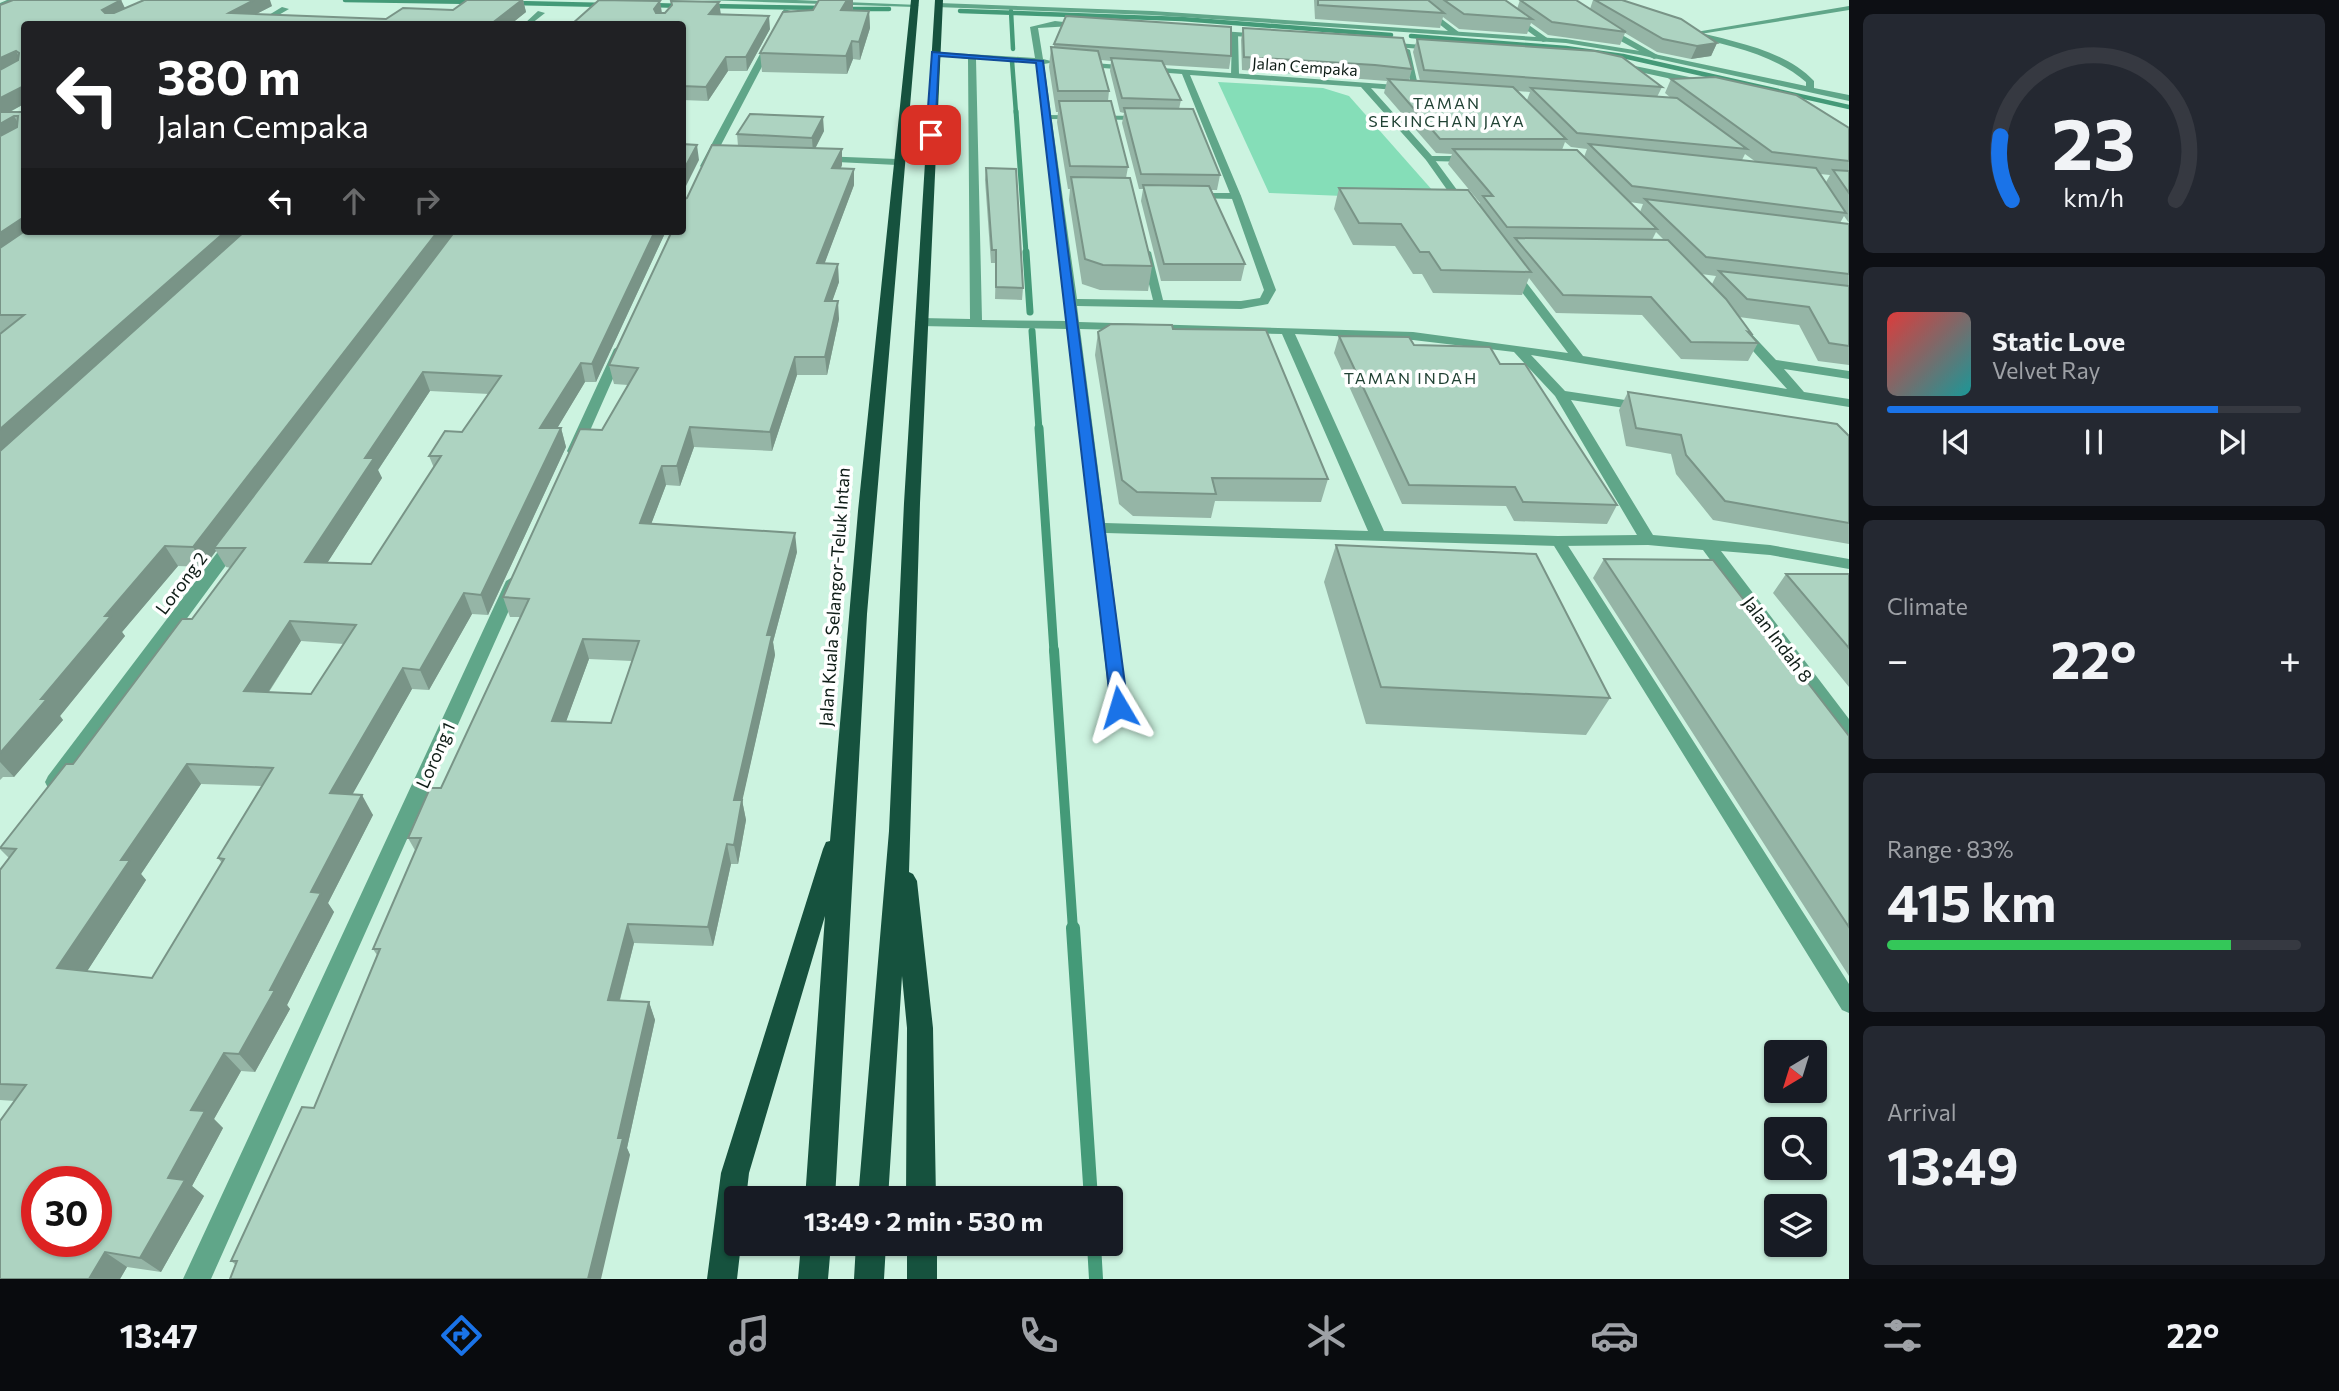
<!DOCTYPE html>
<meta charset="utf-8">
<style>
body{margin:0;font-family:Commissioner,sans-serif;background:#242831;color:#f1f3f6;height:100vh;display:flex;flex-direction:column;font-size:26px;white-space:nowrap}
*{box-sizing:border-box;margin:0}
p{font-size:23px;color:#9ea1a6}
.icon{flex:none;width:38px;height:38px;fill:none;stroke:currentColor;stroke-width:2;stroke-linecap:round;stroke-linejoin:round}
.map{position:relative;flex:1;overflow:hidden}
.drawer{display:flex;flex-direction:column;gap:14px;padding:14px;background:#0d0f14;width:490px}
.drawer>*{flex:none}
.guide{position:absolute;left:21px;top:21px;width:665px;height:214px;border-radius:7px;box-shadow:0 2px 5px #0004;background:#202124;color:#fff;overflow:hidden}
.needle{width:46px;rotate:218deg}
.buttons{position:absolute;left:1764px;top:1040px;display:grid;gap:14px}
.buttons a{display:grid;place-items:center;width:63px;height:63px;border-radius:7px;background:#171b24;box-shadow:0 2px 5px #0004;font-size:35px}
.speed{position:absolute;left:21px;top:1166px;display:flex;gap:14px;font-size:35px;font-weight:700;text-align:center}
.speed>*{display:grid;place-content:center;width:91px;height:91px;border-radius:50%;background:#171b24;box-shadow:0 2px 5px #0004;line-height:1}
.speed .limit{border:10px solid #d22;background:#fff;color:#111}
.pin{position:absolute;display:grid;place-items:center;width:60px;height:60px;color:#fff;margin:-30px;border-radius:14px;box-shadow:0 4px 10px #0006}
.me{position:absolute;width:77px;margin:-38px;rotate:353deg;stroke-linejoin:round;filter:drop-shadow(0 0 5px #0008)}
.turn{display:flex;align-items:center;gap:24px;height:147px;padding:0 21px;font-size:32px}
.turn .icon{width:91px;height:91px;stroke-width:2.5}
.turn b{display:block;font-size:49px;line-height:60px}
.lanes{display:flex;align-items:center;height:66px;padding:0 21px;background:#0003;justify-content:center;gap:35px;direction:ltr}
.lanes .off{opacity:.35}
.big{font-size:52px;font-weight:700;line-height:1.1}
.drawer .tile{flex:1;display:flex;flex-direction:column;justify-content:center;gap:10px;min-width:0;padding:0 24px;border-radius:10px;background:#242831}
.drawer .dial{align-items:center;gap:0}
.dial svg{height:182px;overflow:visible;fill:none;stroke:#363941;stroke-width:7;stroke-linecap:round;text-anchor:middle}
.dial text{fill:#f1f3f6;stroke:none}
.song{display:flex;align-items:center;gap:21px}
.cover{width:84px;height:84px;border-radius:10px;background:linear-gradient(135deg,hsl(0 70% 55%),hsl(180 70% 35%))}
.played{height:7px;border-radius:4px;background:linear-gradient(90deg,#1a73e8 80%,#363941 80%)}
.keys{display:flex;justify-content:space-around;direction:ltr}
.heat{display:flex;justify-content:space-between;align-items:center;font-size:38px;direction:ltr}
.charge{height:10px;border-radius:5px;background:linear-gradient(90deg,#34c759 83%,#363941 0)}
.trip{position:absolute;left:724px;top:1186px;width:399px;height:70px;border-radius:7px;background:#171b24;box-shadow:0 2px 5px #0004;font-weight:700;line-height:70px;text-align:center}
.dock{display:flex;height:112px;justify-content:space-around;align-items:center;background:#090b0e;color:#9ea1a6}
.dock .icon{width:49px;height:49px}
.dock .selected{color:#1a73e8}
.dock b{font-size:32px;color:#f1f3f6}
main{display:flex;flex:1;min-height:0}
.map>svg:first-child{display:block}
.green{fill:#85deb8}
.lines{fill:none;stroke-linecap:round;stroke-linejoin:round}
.stream-far5{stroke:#449a78;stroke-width:4.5}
.stream-far4{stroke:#449a78;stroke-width:5}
.stream-far3{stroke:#449a78;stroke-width:7}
.stream-far2{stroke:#449a78;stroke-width:9}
.stream-far1{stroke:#449a78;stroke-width:10}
.stream{stroke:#449a78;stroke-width:14}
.service{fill:#60a689;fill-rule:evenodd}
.minor{fill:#60a689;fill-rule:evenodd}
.tertiary{fill:#60a689;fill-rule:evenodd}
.trunk{fill:#16523e;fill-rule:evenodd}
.wall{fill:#95b5a6;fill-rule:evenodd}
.shaded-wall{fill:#799487}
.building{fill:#add3c1;stroke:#799487;stroke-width:2;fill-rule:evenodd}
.route{fill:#1a73e8;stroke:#114b97;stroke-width:2}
.labels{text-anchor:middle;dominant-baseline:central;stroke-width:7;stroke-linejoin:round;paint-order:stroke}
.far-street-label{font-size:16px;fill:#0f1d17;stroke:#fff}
.far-neighbourhood-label{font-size:16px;letter-spacing:2px;fill:#214234;stroke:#fff}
.street-label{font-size:18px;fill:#0f1d17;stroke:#fff}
</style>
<main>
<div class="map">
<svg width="1849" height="1279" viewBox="0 0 1849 1279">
<rect width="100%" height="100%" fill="#ccf3e0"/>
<!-- green -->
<path class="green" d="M1218,82L1323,88L1349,96L1441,200L1269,193Z"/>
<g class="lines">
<!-- stream-far5 -->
<path class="stream-far5" d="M345,0L478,2
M514,3L607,5
M650,5L684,6
M710,6L824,8
M843,9H889
M960,11L1182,19L1391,35
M1011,11L1013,49
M1411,36L1566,48L1623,56L1849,107
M1012,61L1016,113"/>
<!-- stream-far4 -->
<path class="stream-far4" d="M1016,111L1026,253"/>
<!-- stream-far3 -->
<path class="stream-far3" d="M1026,252L1030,312
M1032,331L1039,430"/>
<!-- stream-far2 -->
<path class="stream-far2" d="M1039,428L1054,652"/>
<!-- stream-far1 -->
<path class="stream-far1" d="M1054,650L1073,930"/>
<!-- stream -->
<path class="stream" d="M1073,928L1091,1199
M1094,1244L1096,1279"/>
<!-- service -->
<path class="service" d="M1235,32L1238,34L1239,75L1235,77L1231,75L1232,34Z
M1406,48L1410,50L1419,90L1412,88L1402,50Z
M1046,115L1144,116L1148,118L1144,120L1049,119Z
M1426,156H1472L1476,159L1472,162L1429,161L1426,160Z
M1189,193H1236L1241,196L1236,199L1192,198L1187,195Z
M1146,249L1151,252L1164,304L1163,306L1154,304L1141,252Z
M1558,536L1565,541L1849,984V1013L1842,1010L1551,541Z"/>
<!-- minor -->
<path class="minor" d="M702,0H796L919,5L915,7Z
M1409,0H1417L1460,33L1453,35Z
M1485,0H1494L1550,40L1543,42Z
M1849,6V10L1694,35L1690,33Z
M282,7L289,9L263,24H254Z
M784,9L791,11L710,166L702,168L700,166Z
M538,11L545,13L531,24H524Z
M1055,21L1089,25L1038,28L1043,59L1055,62L1044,64L1077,299L1241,301L1260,298L1264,290L1231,196L1182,74L1076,66L1079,62L1410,86L1407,91L1371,88L1432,156L1471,209L1462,211L1426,160L1361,87L1190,75L1241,196L1276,290L1268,304L1241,309L1077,306L1079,322L1413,332L1568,353L1506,271L1512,268L1516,269L1583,356L1787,389L1737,333L1735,330L1741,326L1745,327L1776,360L1849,371V379L1784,369L1804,392L1849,399V407L1531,355L1565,391L1645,403L1652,407L1645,411L1571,400L1653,535L1770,545L1849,559V569L1770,555L1721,551L1849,719V740L1842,738L1703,550L1648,545L1558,546L1106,533L1128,707L1126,712H1112L1110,707L1068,329L921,326L915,322L921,318L970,319L968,59L931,54L935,52L1035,58L1030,27ZM976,59L1036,63L1067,321L982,320ZM1080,329L1282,334L1368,531L1105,523ZM1295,334L1413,340L1514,352L1555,396L1637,535L1558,536L1384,531Z
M1602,27H1608L1661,57L1654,59L1602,31Z
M1207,30L1263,34L1267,36L1263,38L1204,34Z
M1382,42L1437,46L1441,48L1437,50L1379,46Z
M1615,62L1704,80L1708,83L1704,86L1612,66Z
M820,156L897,159L902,162L897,165L817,161V157Z
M620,345L626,349L581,451L574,455L569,454L567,451L614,349Z
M235,536L243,541L241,545L62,788L55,790L48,788L45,782L48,776L229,537Z
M514,576L522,581L211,1279H183L506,581Z"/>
<!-- tertiary -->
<path class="tertiary" d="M7,0H17L0,7V3Z
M939,3L1152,11L1566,39L1640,51L1806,86V82C1773,53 1727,46 1686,34L1689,30C1730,41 1784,49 1814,81V88L1849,95V101L1640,55L1566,43L1152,15L936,7Z"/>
<!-- trunk -->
<path class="trunk" d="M911,0H919L867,614L835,1199H805L825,916L749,1173L746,1199H737V1244H741L737,1279H707L721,1173L823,849L826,842L830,841L858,511Z
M935,0H943L920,503L909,872L913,874L917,881L933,1028L936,1199H906L907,1028L902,976L888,1199H858L889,831L904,503Z
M801,1244H831L828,1279H798Z
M856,1244H886L884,1279H854Z
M907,1244H937V1279H907Z"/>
</g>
<!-- wall -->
<path class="wall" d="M121,0L125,8L272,6L256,14L386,19L453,10L467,0H523L526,12L511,24H24V104L10,112H24V231H666L596,382H585L557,428H561L566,447L488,615L472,614L429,690L412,689L352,794L373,815L328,903L334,912L287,1005L290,1009L255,1072L241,1071L214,1119L223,1128L192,1186L204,1196L161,1272L127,1267L120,1279L15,1101L0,1100V870L9,858L0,849L73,764L192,619L231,568L226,567L216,551L204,567L178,566L122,632L125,636L60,716L63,720L14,777H3L0,780V334L1,333H0V5ZM430,391L489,394L462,432L429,456L434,468L371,564L327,563L382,478L378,470ZM301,641L344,644L311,694L269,692ZM201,784L262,786L218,858L222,863L152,978L87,971L146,880L141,874Z
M819,0H853V8L852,11H869L870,28L860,60L853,59L847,74L762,72L760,53L813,10Z
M1314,0H1505L1517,9L1520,0L1590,9L1593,0H1622L1717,43L1711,56L1691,59L1657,52L1625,33L1620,45L1548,35L1531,23L1527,34L1459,29L1443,17L1440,28L1315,19Z
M719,2L720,14L770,29L747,71H728L708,101L682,100V24L662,13Z
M1243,28L1412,69L1409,80L1420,81L1413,52L1417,39L1662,87L1657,97L1671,98L1665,93L1671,79L1849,128V223L1844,216L1840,223L1849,224V365L1818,361L1799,325L1739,317L1751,333L1750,335L1758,343L1748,361L1681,359L1642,315L1556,313L1529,278L1522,295L1433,293L1422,274H1413L1395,246L1353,245L1334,209L1339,188L1479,205L1480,203L1448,164L1452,154L1436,153L1384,93L1387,81L1242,70L1241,40ZM1517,91L1530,92L1527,100ZM1565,142L1571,147L1587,149L1584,157L1562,150ZM1745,154L1756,162L1742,160ZM1820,174L1830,175L1826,182ZM1630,202L1643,204L1640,212ZM1656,232L1664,240H1652ZM1701,274L1716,276L1712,284Z
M1054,44L1231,56L1229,69L1163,65L1181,100L1179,109L1220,175L1217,190H1211L1245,264L1241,281H1161L1141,201L1143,189H1139L1122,123L1124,113L1120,112L1110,71L1111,61L1101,60L1109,91L1108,101L1128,167L1126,178L1152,266L1148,291L1100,290L1082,284L1069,200L1070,189H1068L1057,122L1058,112H1056L1049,67L1051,47L1054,48Z
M824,131L815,148L842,165L841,168L854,169V185L824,264L839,282L832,301L839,319L827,375H797L772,451L694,447L680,486L666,485L651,524L797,552L773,642L775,655L742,800L746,820L738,864H731L713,946L634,943L620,1000L649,1002L655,1020L627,1148L630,1155L236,1265L231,1261L314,1108L377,955L373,949L416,852L408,838L441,788L520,617H510L503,597L628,385L614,384L609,365L687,198L738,146L737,134ZM589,659L632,661L611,723L566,721Z
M986,168L1023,288L1022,300L995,299L996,263H991L985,180Z
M1173,329L1328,479L1321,502L1215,501L1211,518L1133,516L1119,504L1095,355L1098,332Z
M1339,336L1414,345L1500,364L1617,505L1607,524L1514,521L1506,506L1402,504L1334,353Z
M1628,392L1849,436V544L1713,520L1676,474L1671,454L1626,446L1619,410Z
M1336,545L1610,698L1586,735L1366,724L1324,582Z
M1604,559L1849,736V976L1593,578Z
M1786,574H1849V687L1773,593Z"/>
<!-- shaded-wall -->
<path class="shaded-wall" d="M121,0L127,13L108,23L102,10Z
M254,0H270L272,6L237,24L229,13Z
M522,0H523L526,12L511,24H491Z
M847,0H853V8L842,28L841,10Z
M660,1L662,13L656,22L654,9Z
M719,2L721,15L709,14Z
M869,11L870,28L860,60L859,42Z
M769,16L770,29L747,71L746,57Z
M852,41L853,59L847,74L846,56Z
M1717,43L1711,56L1691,59L1697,46Z
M16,51L23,65L0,76V58Z
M726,57L728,71L708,101L706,87Z
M24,86V104L0,117V98Z
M14,116L23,131L0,144V124Z
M823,117L824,131L813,153L812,138Z
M697,145L699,160L682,194V173Z
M842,149V165L833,184L832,168Z
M854,169V185L818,281L817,263Z
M24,217V231L0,258V233Z
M226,231H252L0,460V429Z
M438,231H456L214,548L216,551L204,567L193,547Z
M655,231H666L596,382L592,364Z
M838,264L839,282L826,319L825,301Z
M838,301L839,319L827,375L825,357Z
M795,357L797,375L772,451L770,432Z
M581,363L585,382L546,447L540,428Z
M423,372L430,391L378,470L382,478L315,582L305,562L365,458Z
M690,427L694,447L680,486L677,466Z
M561,428L566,447L488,615L481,595Z
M662,466L666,485L644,543L640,523Z
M795,533L797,552L773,642L775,655L738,820L734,800L767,635Z
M165,546L178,566L122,632L125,636L60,716L63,720L14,777L0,762V753L105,616Z
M464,593L472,614L429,690L420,670Z
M290,621L301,641L256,711L244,691Z
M583,639L589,659L559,741L552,721Z
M403,668L412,689L342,813L330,793Z
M187,764L201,784L141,874L146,880L77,987L57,968L121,860Z
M362,795L373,815L328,903L334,912L287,1005L290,1009L255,1072L239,1054L270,990L311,892Z
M742,800L746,820L738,864L734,845Z
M727,844L731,864L713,946L708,927Z
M628,924L634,943L615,1018L608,1000Z
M649,1002L655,1020L627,1148L630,1155L601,1279H588L618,1138Z
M224,1053L241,1071L214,1119L223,1128L192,1186L204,1196L161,1272L140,1258L191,1110Z
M105,1252L127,1267L120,1279H89Z"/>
<!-- building -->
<path class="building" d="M13,0H121L102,10L105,13H114L144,0H254L229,13L386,19L403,8L453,10L467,0H522L491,24H24V86L0,98V70L18,60L19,53L16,51L0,58V5Z
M599,0L660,1L654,9L656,13H665L672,5L671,1L719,2L709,14L769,16L746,57H726L706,87L682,86V24H572Z
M819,0H847L841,10L869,11L859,42L852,41L846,56L760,53L783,12L813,10Z
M1318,0H1428L1444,13L1318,5Z
M1444,0H1505L1532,19L1464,14Z
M1520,0H1576L1626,32L1552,22Z
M1595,0H1622L1681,19L1717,43L1697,46L1663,39Z
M1066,16L1231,27V56L1054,44Z
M1243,28L1403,38L1412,69L1375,65L1244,57Z
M1417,39L1595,51L1622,57L1662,87L1424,70Z
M1051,47L1098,51L1109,91H1058Z
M1111,58L1162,61L1181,100L1122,98Z
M1715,77L1796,95L1849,128V161L1772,152L1671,79Z
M1388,79L1513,87L1566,139H1440Z
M1531,88L1677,98L1747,149L1577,133Z
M1059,101H1111L1128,167L1070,166Z
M1124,108L1193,109L1220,175L1141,174Z
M0,112H24V217L0,233V136L17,127L18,116H14L0,124Z
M750,114L823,117L812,138L737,134Z
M682,144L697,145L682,173Z
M1589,144L1816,168L1846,213L1632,186Z
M712,145L842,149L832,168L854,169L817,263L838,264L825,301H838L825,357H795L770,432L690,427L677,466H662L640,523L795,533L767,635H772L734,800H742L734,845L727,844L708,927L628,924L608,1000L649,1002L618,1138H623L588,1279H230L237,1261H231L302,1107L314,1108L380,949H373L421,838H408L430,788H441L529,599L503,597L580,429L602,430L638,368L609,365L672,231H682V200L687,198ZM583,639L639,641L611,723L552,721Z
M1453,149L1577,150L1657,229L1507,227L1483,196H1493Z
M986,168L1016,169L1023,288L996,287V250H992Z
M1833,170L1849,171V193Z
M1071,177L1130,178L1152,266L1103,265L1085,259Z
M1143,185L1209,186L1245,264H1164Z
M1339,188L1468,190L1531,272L1441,270L1429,252H1420L1401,224L1359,223Z
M1645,199L1849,224V274L1706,257Z
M25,231H226L0,429V334L24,315H0V248Z
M245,231H438L193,547L165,546L105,616H111L41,699H47L0,753V451Z
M455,231H655L592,364L581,363L540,428H561L481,595L464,593L420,670L403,668L330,793L362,795L311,892L321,893L270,990H275L239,1054L224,1053L191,1110L205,1111L168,1178L185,1180L140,1258L105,1252L89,1279H0V1121L26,1085L0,1084V870L16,849L0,848L66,764H73L182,619H192L245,548H214ZM423,372L501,376L462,432L445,431L429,456H441L371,564L305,562L374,458H365ZM290,621L356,625L311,694L244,691ZM187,764L273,768L218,858L224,859L152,978L57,968L130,860H121ZM37,1181H96V1241H37Z
M1515,238L1668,240L1726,299L1751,333L1748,332L1758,343L1691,342L1651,297L1563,295Z
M1719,271L1849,286V346L1829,343L1809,307L1747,299Z
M1111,324L1172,325L1173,329L1266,330L1328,479L1212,478L1216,494L1137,492L1122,480L1098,332Z
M1339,336L1409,337L1414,345L1490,347L1500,364H1525L1617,505L1523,502L1515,487L1409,485Z
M1628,392L1837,424L1849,436V523L1725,501L1686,455L1681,435L1636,428Z
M1336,545L1536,554L1610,698L1381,687Z
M1604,559L1713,560L1849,736V927Z
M1786,574H1849V648Z"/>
<!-- route -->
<path class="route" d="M932,52L1043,61L1128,707L1119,713L1111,707L1036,63L939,56L935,135L931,137L926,135Z"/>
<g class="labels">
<!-- far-street labels -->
<g class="far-street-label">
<text transform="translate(1305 66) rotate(4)">Jalan Cempaka</text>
</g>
<!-- far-neighbourhood labels -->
<g class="far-neighbourhood-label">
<text x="1447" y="102">TAMAN<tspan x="1447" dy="18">SEKINCHAN JAYA</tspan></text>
<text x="1411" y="377">TAMAN INDAH</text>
</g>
<!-- street labels -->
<g class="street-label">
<text transform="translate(181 583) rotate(-53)">Lorong 2</text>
<text transform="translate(834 597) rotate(-86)">Jalan Kuala Selangor-Teluk Intan</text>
<text transform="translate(1778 639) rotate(53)">Jalan Indah 8</text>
<text transform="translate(435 755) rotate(-66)">Lorong 1</text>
</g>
</g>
</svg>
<div class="buttons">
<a><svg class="needle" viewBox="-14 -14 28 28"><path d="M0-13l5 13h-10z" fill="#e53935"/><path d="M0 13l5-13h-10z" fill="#9ea1a6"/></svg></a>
<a><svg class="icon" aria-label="search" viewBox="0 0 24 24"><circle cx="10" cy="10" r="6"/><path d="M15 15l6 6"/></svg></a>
<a><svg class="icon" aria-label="layers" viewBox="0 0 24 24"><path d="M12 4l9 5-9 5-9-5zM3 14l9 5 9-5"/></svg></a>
</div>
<div class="speed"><div class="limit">30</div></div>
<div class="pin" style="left:931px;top:135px;background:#d93025"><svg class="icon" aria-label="arrive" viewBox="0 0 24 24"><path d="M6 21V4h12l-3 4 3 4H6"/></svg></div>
<svg class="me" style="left:1119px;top:707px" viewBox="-20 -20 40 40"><path d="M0-17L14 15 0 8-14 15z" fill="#1a73e8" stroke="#fff" stroke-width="4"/></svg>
<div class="trip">13:49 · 2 min · 530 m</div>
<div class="guide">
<div class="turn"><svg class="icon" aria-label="left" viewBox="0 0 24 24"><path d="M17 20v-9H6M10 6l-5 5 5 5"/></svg><div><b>380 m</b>Jalan Cempaka</div></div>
<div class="lanes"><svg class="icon" aria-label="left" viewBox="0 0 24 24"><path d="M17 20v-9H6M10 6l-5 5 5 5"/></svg><svg class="icon off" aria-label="ahead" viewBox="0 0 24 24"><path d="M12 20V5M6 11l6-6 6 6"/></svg><svg class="icon off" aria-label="right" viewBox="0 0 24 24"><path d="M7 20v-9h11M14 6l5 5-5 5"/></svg></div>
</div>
</div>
<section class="drawer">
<div class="tile dial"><svg viewBox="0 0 100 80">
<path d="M14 69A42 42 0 1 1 86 69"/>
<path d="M14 69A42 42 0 0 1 9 41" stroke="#1a73e8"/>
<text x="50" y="56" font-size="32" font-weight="700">23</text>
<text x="50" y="72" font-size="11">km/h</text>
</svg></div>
<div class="tile">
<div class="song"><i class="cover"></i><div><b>Static Love</b><p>Velvet Ray</p></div></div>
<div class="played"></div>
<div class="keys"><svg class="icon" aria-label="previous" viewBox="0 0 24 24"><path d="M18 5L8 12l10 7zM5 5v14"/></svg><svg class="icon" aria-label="pause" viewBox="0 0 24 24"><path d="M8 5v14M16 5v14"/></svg><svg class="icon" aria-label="next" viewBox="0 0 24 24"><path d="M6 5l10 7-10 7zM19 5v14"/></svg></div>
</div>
<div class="tile"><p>Climate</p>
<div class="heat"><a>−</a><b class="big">22°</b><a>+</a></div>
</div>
<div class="tile"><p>Range · 83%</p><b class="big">415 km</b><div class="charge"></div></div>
<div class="tile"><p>Arrival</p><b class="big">13:49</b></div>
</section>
</main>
<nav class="dock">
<b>13:47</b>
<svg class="icon selected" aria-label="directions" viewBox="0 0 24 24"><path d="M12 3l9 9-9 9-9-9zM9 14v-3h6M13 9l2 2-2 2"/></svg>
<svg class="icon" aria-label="music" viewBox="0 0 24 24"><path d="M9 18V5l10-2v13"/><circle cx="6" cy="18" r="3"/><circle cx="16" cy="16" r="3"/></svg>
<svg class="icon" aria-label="phone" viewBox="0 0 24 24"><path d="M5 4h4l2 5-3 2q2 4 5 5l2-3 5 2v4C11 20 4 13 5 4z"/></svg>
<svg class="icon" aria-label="climate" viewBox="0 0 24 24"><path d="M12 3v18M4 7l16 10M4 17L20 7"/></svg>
<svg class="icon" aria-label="car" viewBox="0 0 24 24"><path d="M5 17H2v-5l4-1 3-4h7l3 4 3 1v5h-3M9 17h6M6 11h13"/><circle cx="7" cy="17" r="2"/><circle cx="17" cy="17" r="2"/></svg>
<svg class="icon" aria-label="filters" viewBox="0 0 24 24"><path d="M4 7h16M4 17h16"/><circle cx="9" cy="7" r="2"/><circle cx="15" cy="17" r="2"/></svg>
<b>22°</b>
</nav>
